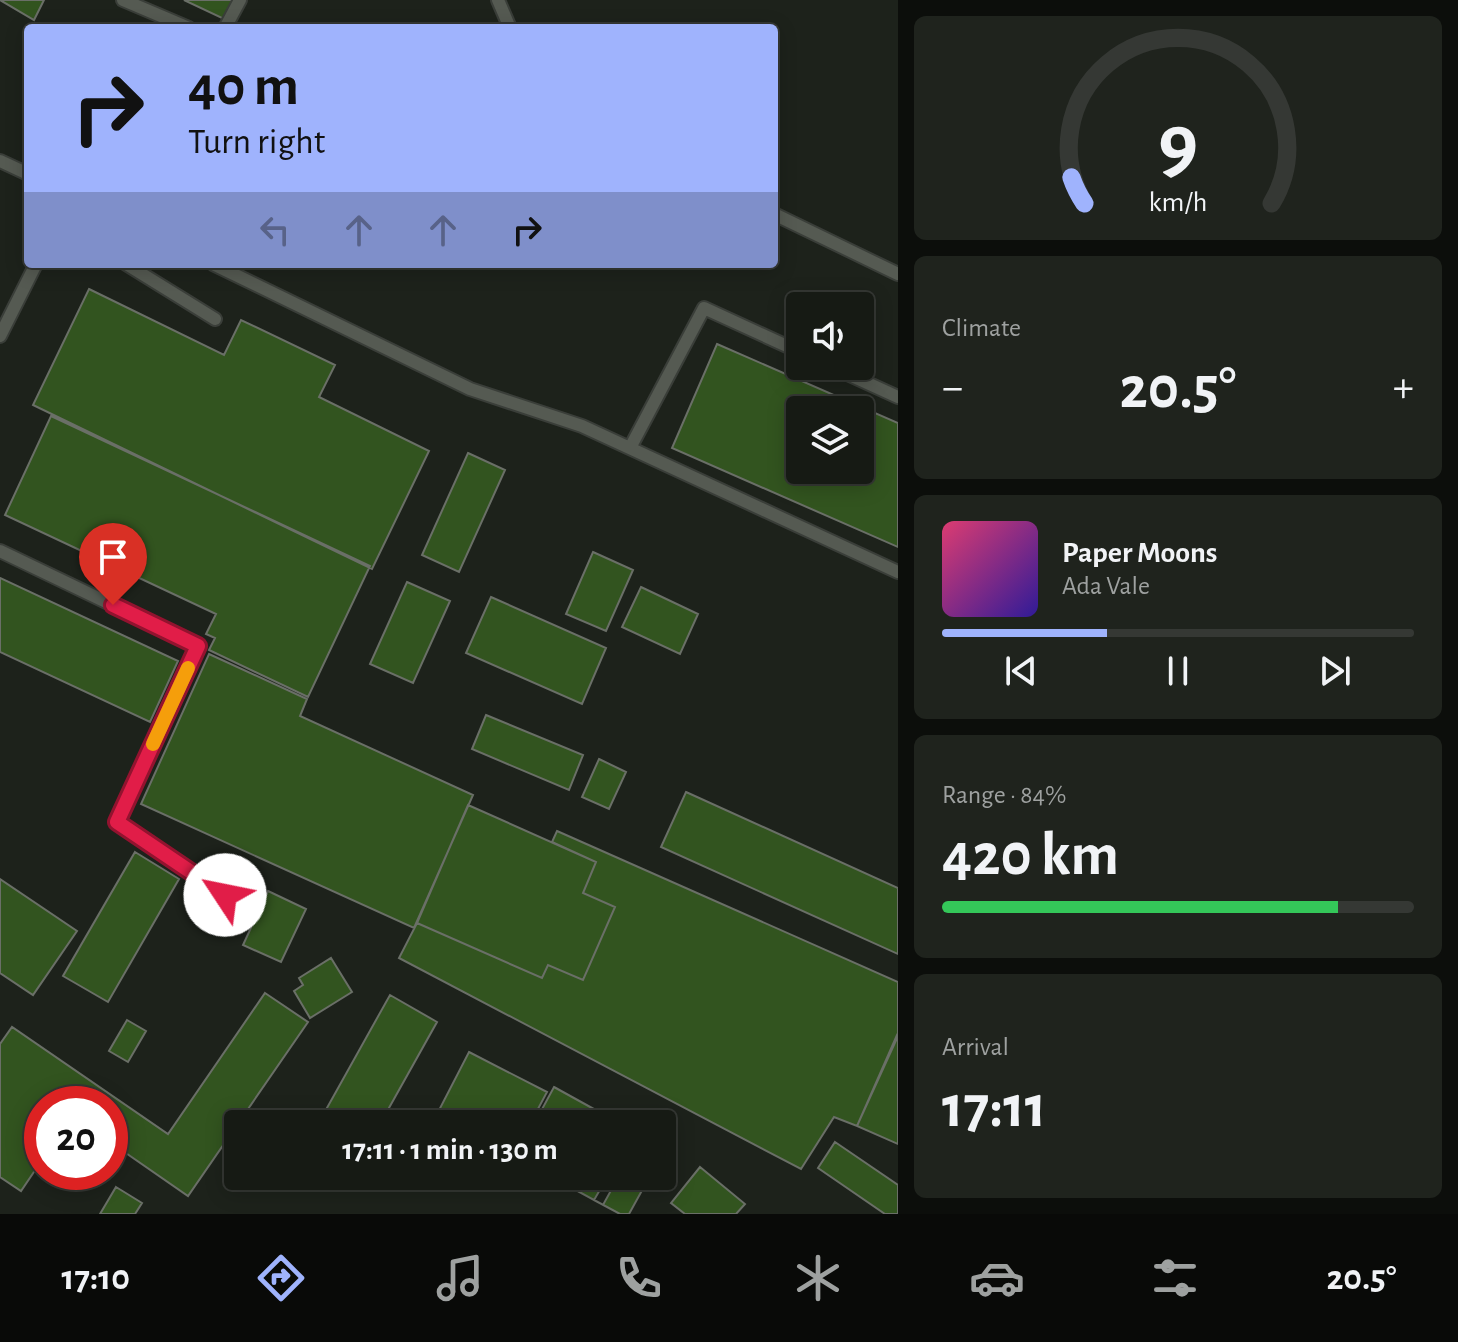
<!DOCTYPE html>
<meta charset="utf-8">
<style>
body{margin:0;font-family:"Alegreya Sans",sans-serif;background:#1f231d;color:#f1f3f6;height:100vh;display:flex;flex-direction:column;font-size:30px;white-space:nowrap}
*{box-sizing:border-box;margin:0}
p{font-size:26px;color:#9ea1a0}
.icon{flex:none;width:44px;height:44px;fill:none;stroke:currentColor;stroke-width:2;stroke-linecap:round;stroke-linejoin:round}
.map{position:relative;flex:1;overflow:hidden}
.sheet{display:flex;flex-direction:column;gap:16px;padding:16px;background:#0c0e0b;width:560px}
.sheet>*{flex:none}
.guide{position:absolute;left:24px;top:24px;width:754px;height:244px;border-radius:8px;box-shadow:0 4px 20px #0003,0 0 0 2px #353834;background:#9fb3fd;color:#111;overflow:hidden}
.tools{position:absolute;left:786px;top:292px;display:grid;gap:16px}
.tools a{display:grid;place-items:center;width:88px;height:88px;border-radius:8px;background:#161a14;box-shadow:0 4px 20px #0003,0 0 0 2px #353834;font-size:40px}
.speed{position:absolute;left:24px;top:1086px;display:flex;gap:16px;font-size:40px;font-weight:700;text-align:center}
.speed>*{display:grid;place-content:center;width:104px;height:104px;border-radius:50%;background:#161a14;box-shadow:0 4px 20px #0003,0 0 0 2px #353834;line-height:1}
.speed .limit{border:12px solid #d22;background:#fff;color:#111}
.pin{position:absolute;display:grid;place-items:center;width:68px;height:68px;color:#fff;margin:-82px -34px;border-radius:50% 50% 50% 0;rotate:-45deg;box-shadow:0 0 8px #0007}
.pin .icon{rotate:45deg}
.me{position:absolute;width:88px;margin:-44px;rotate:304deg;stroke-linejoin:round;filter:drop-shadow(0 0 6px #0008)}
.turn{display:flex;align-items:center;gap:28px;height:168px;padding:0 32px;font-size:36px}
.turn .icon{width:104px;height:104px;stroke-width:2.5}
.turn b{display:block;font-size:56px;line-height:68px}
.lanes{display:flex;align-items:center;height:76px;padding:0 32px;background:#0003;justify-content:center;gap:40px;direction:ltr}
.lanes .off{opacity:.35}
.big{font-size:60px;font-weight:600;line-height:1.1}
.sheet .tile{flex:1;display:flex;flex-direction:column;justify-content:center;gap:12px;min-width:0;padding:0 28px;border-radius:12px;background:#1f231d}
.sheet .dial{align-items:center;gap:0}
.dial svg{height:208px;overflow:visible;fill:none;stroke:#353834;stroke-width:7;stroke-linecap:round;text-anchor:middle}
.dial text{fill:#f1f3f6;stroke:none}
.song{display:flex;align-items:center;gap:24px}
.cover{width:96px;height:96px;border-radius:12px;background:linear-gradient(135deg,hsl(340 70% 55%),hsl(250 70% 35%))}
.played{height:8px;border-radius:4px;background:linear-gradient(90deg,#9fb3fd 35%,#353834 35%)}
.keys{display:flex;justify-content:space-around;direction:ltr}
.heat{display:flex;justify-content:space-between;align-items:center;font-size:44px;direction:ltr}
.charge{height:12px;border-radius:6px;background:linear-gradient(90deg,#34c759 84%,#353834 0)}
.trip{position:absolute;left:224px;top:1110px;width:452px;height:80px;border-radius:8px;background:#161a14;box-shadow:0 4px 20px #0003,0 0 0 2px #353834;font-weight:600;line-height:80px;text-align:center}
.tabs{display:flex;height:128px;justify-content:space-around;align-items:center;background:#090a08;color:#9ea1a0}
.tabs .icon{width:56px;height:56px}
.tabs .selected{color:#9fb3fd}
.tabs b{font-size:36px;color:#f1f3f6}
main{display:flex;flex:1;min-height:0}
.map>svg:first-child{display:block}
.building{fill:#32541f;stroke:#6a6f67;stroke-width:2;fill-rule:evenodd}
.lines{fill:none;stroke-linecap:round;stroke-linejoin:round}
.lane-casing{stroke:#3a3e39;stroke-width:16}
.lane{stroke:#555a52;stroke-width:12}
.route-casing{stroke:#92132f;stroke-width:20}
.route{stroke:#e11d48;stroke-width:14}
.slow{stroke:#f59e0b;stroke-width:14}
</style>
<main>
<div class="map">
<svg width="898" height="1214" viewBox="0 0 898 1214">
<rect width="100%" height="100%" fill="#1d221b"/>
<!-- building -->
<path class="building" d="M0,0H44L34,20Z
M184,0H233L224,19Z
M89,289L224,355L241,320L335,365L319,397L429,451L372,569L33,405Z
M717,344L898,423V547L672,448ZM800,410H860V470H800Z
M51,416L370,566L308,697L209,650L215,638L206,634L216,614L5,515Z
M468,453L505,470L459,572L422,555Z
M593,552L633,570L606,631L566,614Z
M0,578L178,661L150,722L0,652Z
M407,582L450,601L413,683L370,664Z
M641,587L698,614L680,654L622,627Z
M491,597L606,648L582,704L466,653Z
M209,654L307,699L300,716L473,795L414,928L141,804Z
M486,715L583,755L569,790L472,749Z
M599,759L626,772L609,809L582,797Z
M686,792L898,888V954L661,847Z
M468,805L596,862L583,893L615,907L583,980L548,965L542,978L417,923Z
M557,831L898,982V1036L857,1126L834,1117L801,1169L399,958L417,923L542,978L548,965L583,980L615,907L583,893L596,862L552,842Z
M135,852L179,879L108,1002L63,976Z
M0,879L77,931L33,995L0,973Z
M268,891L306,909L281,962L243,945Z
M331,958L352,992L310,1018L294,991L303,985L299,978Z
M265,993L308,1022L188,1196L110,1142V1104H42V1160L21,1191L0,1177V1044L12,1027L168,1134Z
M390,995L437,1022L380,1124H318Z
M127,1020L146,1031L128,1062L109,1051Z
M897,1035L898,1036V1144L857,1126Z
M469,1052L547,1092L530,1124H452L436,1116Z
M554,1087L621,1124H534Z
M662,1127L673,1133L662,1153Z
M835,1142L898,1185V1214H885L818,1168Z
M700,1167L745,1204L736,1214H685L671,1203Z
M550,1176H619L603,1205Z
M608,1176H650L629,1214H620L594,1200Z
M116,1187L142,1203L135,1214H100Z"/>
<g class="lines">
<defs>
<path id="lane" d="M123,0L189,28
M498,0L510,28
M225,28L240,0
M0,161L28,174
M774,214L898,274
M126,264L215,319
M213,264L470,389L582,426L898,572
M0,336L36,264
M830,366L898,397
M630,448L704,308L800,352
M0,551L198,646L117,822L225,895"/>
</defs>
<!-- lane casing -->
<use href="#lane" class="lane-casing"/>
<!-- lane -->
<use href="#lane" class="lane"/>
</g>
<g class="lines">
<defs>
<path id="route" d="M113,605L198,646L117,822L225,895"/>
</defs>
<!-- route casing -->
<use href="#route" class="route-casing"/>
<!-- route -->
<use href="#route" class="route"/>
<!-- slow -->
<path class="slow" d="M153,744L188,668"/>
</g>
</svg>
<div class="tools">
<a><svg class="icon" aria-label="sound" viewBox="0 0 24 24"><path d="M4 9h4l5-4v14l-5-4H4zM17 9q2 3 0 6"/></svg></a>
<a><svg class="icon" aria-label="layers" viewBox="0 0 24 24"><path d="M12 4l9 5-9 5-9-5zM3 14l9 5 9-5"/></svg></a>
</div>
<div class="speed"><div class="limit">20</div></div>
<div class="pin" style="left:113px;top:605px;background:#d93025"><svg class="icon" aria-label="arrive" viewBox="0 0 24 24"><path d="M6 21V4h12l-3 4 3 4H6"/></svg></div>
<svg class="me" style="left:225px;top:895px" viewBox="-20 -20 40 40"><circle r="19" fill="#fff"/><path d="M0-13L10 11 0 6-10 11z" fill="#e11d48"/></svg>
<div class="trip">17:11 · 1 min · 130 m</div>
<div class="guide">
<div class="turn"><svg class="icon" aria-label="right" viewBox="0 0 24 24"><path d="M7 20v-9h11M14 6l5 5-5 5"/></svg><div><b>40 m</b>Turn right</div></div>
<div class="lanes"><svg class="icon off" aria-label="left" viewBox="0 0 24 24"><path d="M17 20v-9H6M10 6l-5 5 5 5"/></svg><svg class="icon off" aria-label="ahead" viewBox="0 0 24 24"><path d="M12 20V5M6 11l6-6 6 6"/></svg><svg class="icon off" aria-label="ahead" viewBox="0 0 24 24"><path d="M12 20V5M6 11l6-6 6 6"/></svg><svg class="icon" aria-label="right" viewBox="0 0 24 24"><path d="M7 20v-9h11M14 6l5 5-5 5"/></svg></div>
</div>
</div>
<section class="sheet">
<div class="tile dial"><svg viewBox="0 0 100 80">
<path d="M14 69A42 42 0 1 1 86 69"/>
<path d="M14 69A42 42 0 0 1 9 59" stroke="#9fb3fd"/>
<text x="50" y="56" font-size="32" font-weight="700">9</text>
<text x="50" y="72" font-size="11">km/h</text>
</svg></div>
<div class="tile"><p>Climate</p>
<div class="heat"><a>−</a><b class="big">20.5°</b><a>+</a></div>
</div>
<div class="tile">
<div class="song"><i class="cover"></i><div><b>Paper Moons</b><p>Ada Vale</p></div></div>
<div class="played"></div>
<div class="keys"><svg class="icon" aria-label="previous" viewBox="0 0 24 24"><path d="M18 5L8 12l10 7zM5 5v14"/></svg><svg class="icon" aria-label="pause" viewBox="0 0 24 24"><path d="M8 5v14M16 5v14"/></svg><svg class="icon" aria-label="next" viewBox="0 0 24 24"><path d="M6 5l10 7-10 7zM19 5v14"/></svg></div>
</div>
<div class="tile"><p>Range · 84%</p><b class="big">420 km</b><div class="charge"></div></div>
<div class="tile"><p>Arrival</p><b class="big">17:11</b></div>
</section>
</main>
<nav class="tabs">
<b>17:10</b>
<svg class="icon selected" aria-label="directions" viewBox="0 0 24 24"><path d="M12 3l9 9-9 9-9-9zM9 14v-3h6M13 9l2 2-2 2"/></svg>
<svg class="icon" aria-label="music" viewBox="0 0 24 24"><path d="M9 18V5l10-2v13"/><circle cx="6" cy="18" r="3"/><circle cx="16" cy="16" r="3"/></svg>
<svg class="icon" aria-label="phone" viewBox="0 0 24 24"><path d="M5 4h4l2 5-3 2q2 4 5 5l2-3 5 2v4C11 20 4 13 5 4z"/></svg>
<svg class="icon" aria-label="climate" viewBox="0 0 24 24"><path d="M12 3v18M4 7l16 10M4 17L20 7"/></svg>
<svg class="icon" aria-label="car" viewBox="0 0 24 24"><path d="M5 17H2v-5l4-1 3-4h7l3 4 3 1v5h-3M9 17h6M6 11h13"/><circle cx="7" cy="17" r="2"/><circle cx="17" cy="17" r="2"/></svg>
<svg class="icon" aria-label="filters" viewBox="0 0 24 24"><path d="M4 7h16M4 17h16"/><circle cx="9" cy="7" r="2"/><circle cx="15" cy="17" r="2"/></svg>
<b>20.5°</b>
</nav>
